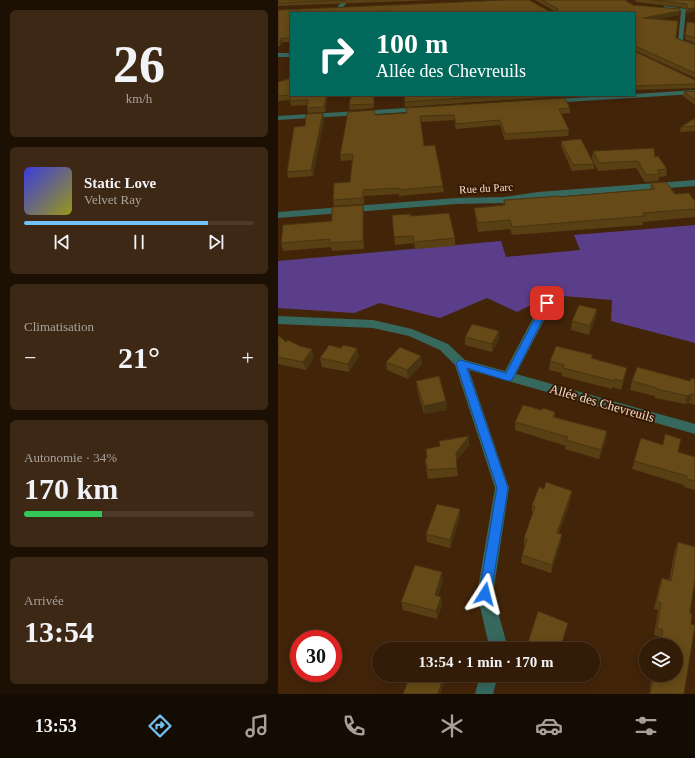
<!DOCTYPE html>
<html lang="fr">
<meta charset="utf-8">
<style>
body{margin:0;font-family:Georgia,serif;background:#3d2815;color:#f1f3f6;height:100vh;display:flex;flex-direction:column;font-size:15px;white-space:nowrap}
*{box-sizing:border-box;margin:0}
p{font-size:13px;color:#a8a19b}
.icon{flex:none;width:22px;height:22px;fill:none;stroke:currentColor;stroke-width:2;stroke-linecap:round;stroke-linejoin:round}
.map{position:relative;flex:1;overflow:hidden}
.details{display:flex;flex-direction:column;gap:10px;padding:10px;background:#1c0f04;width:278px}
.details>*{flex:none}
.hud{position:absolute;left:12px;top:12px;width:345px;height:84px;border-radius:0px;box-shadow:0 2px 10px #0003,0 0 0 1px #4d3928;background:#00695c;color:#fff;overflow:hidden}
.controls{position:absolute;left:361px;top:638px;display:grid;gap:8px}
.controls a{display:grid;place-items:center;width:44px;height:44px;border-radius:50%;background:#321b07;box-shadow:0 2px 10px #0003,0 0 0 1px #4d3928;font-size:20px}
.speed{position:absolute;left:12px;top:630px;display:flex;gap:8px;font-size:20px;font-weight:700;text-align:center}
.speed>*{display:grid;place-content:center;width:52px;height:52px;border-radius:50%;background:#321b07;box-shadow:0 2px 10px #0003,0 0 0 1px #4d3928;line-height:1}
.speed .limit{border:6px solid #d22;background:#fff;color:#111}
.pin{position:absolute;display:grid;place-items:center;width:34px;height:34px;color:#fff;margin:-17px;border-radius:8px;box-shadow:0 2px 6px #0006}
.me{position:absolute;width:44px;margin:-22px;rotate:9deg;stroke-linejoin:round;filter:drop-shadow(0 0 3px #0008)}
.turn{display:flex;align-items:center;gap:14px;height:84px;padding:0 20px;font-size:18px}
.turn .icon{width:52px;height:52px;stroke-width:2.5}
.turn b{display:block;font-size:28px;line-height:34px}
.big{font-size:30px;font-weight:700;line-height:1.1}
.details .card{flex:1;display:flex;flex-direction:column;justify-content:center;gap:6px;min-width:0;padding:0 14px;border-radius:6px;background:#3d2815}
.details .dial{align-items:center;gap:0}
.dial b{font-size:52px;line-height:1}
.song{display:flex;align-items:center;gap:12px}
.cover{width:48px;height:48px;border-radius:6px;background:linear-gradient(135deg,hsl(240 70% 55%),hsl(60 70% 35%))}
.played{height:4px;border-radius:2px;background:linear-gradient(90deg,#72c1f5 80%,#4d3928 80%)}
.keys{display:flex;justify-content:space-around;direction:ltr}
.heat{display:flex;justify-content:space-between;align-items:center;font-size:22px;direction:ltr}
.charge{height:6px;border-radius:3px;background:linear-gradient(90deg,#34c759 34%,#4d3928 0)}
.trip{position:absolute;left:94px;top:642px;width:228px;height:40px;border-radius:20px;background:#321b07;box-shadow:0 2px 10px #0003,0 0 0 1px #4d3928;font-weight:700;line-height:40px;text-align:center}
.tab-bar{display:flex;height:64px;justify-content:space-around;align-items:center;background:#140b03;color:#a8a19b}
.tab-bar .icon{width:28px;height:28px}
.tab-bar .on{color:#72c1f5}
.tab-bar b{font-size:18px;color:#f1f3f6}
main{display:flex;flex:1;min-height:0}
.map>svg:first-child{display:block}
.green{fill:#5b3e8a}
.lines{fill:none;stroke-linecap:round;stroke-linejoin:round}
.street{fill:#36685e;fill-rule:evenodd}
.wall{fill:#584014}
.shaded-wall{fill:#473410}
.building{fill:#664a17;stroke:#473410}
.route{fill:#1a73e8;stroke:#114b97}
.labels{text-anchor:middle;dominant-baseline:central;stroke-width:4;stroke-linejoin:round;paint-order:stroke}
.far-street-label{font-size:11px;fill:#f6e2d3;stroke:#371a01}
.street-label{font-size:13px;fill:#f6e2d3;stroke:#371a01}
</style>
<main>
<section class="details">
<div class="card dial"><b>26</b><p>km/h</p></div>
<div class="card">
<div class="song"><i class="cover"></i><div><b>Static Love</b><p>Velvet Ray</p></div></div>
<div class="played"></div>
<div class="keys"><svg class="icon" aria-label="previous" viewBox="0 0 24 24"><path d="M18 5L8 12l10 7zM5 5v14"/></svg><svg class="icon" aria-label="pause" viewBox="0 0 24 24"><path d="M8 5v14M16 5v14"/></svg><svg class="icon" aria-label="next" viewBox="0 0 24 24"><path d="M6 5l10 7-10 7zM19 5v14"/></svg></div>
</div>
<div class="card"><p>Climatisation</p>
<div class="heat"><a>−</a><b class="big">21°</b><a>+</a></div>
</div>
<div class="card"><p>Autonomie · 34%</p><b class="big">170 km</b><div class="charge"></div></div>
<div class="card"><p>Arrivée</p><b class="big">13:54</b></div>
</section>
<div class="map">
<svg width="417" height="694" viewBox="0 0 417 694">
<rect width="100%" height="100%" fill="#422409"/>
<!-- green -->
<path class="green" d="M417,225V343L333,321L334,300L273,295L239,312L209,298L162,318L102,303L76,313L0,308V261L223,241L228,257L302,250L296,235Z"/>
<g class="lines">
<!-- street -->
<path class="street" d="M66,0H72L64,8H60V6Z
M387,6L408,9L405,40L417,44V48L400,42L403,11L385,9V7Z
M0,53H13V57H0Z
M417,90V94L272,103L268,101L272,99L356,95V94Z
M144,107H147V111L0,120V116Z
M417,180V186L260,198L226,203L178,204L0,218V212L178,198L226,197L260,192Z
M269,299L273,301L275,303L238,374L417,424V434L191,370L231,488L215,594L228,641L226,649H208L210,641L199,594L217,488L177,365L162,350L131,336L95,328L0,324V316L95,320L134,329L170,344L187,360L227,371L263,303L265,301Z
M202,675H220L215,694H197Z"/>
</g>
<!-- wall -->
<path class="wall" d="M0,0H158L0,6Z
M257,0H349V1L355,5L401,15L378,19L398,38L417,45V78L356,50V13H13V42H4L2,46H0V10L276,11Z
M357,0H417V11L409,13L408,8L358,2Z
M409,22L417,23V43L407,39Z
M356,51L417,80V88L356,90Z
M0,82L13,95H50L47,112L30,113L29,108L30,105L13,106L12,100L0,101Z
M417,91V105L405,96L406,92Z
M73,95H96V108L72,110L71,105Z
M126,95H302L127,107Z
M292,108V113L283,114L291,130L290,136L227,140L222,125L178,129L176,120L143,122L146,146L165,186L166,192L121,196V194L86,196V204L56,206L55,200L72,182L74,160L63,161L62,155L97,115Z
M45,113L46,119L35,176L10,178L9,172L27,126Z
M417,118V131L402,132L403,127Z
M283,141L316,164V169L294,171L283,146Z
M315,151L377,157L389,169L388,176L381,177L380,181L367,182L358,168L320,171L314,159Z
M373,183L397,194L417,201V217L365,222V225L234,235L232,229L200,232L197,216L196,208L225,205L226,200L281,197L372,189Z
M85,205L86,213V249L54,251L53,247L5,251L3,243L54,221Z
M114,215L133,216L177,238V246L137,249L136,243L117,245Z
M319,309L318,317L311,335L293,330L294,321Z
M0,336L8,342L36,357L28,370L0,364Z
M187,337L221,339L214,352L187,345Z
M81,356L71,372L44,367L42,358Z
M143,356L144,364L130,379L109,370L108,362Z
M314,359L349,368L347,376L343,390L335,387L334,389L284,376V373L271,370L272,361Z
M417,379V405L411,403L407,404L377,398V396L352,390L354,381H412Z
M138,381L168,401L169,410L146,414L139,389Z
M264,410L277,412V417L329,431L328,440L321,459L287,449L288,446L237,430V422Z
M387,434L400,452L417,457V490L406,487V485L354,469L363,438L384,445Z
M191,436V445L178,461L180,476L150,479L148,468L147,460L149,459L148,449L162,446L161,441Z
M293,499L281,533L283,542L273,573L243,563L244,555L247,546H246V538L255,513H254V505Z
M182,509V517L172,548L149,542L148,534Z
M400,542L417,547V588L416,587L412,613L406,694H371L374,675H398V645H380L382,637L376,635L380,610L376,609L381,586L384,578L391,580L397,550Z
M165,580L160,596L163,597L164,605L159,619L125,610L123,602Z
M135,675H173L172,678L168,677L133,679Z"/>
<!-- shaded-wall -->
<path class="shaded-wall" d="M417,8V11L409,13L410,9Z
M402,11L401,15L365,22V18Z
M3,38L4,42L2,46V42Z
M49,95H50L47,112L46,107Z
M45,113L46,119L35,176L33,170Z
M85,205L86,213V249L85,241Z
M319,309L318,317L311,335L312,326Z
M221,331V339L214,352V344Z
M79,348L81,356L71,372L70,364Z
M34,349L36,357L28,370L25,362Z
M143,356L144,364L130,379L129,370Z
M349,368L347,376L343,390L345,381Z
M414,394L411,403L407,404L409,396Z
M168,401L169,410L146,414V406Z
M329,431L328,440L321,459L323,450Z
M191,436V445L178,461V453Z
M294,491L293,499L278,541L279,533Z
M182,509V517L172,548V540Z
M284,534L283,542L273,573L274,565Z
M164,572L165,580L158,603L157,595Z
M163,597L164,605L159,619L158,611Z
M290,623L288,630L283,649H282Z
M166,675H168V677L163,694H160Z"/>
<!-- building -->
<path class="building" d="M0,0H68L0,3Z
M227,0H251L271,11H278L280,9L264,0H348V1L355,5L402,9V11L365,18L400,21L398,38L417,45V73L357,46H356V13H113L112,11L83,12V13H13V38H3L2,42H0V10Z
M376,0H417V8L410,9L409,4Z
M409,22L417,23V38L407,35Z
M356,51L417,80V84L356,86Z
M13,78V95H49L46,107L29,108L30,100L12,101L13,95L0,96V82Z
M417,91V100L406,92Z
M73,95H96V104L71,105Z
M126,95H233L127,102Z
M287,98L292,108L281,109L291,130L227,134L222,120L178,124L176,115L142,116L146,146L157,145L165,186L121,190V188L85,190V198L55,200L56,183L72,182L75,154L62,155L70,112L96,110L97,115L129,113L128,108Z
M45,113L33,170L9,172L16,127L27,126L28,114Z
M417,118V126L403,127Z
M303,139L316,164L295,165L283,141Z
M376,148L377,157L380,156L389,169L379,170L382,174L368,175L360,161L321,163L315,151Z
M388,182L397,194L411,193L417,201V209L365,213L367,216L234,227L232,220L200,223L196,208L227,205L226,200H228L281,196V197L377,189L373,183Z
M85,205V241L52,243V239L3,243L5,225L54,221V207Z
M171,213L177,238L136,242L135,236L116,237L114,215L132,214L133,216Z
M301,305L319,309L312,326L294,321Z
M194,324L221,331L214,344L187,337Z
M0,335L8,342L10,340L22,346L34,349L25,362L0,357Z
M51,345L63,348L65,345L79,348L70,364L42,358Z
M278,346L315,355L313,358L349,368L345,381L336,379V381L285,368L286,365L272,361Z
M122,347L143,356L129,370L108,362Z
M359,367L412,381L413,378L417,379V395L414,394L409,396L379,389V388L354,381Z
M161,376L168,401L146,406L138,381Z
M245,405L264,410L265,408L277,412L275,417L329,431L323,450L288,440L290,437L237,422Z
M387,434L403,439L400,452L417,457V481L409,479V476L356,461L363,438L385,445Z
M191,436L178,453L179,468L150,470L147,460L149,458L148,449L162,446L161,441Z
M268,482L294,491L279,533L284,534L274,565L244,555L249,539L246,538L257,506L254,505L261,487L266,489Z
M159,504L182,509L172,540L148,534Z
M400,542L417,547V579L412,613L414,614L413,624L417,625L406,694H372L376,675H398V645H382L385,630L379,628L383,603L379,601L384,578L393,581Z
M137,565L164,572L157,595L163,597L158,611L123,602Z
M260,611L290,623L282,649H248Z
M145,647L153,649H144Z
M135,675H166L160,694H125L131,678L133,679Z"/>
<!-- route -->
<path class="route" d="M269,300L273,303L234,380L230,381L189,368L230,488L213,594L212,599L207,600L202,599L201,594L219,488L178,363L182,360L228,373L265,303Z"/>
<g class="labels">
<!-- far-street labels -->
<g class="far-street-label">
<text transform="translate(208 188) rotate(-3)">Rue du Parc</text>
</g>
<!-- street labels -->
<g class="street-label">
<text transform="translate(324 403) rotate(16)">Allée des Chevreuils</text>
</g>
</g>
</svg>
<div class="controls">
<a><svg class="icon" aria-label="layers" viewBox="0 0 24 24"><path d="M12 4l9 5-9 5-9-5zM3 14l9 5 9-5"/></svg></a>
</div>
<div class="speed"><div class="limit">30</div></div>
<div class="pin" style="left:269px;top:303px;background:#d93025"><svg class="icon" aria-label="arrive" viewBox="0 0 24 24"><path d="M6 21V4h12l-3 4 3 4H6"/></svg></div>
<svg class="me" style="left:207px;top:594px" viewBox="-20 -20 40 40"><path d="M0-17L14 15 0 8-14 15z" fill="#1a73e8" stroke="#fff" stroke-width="4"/></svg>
<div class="trip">13:54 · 1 min · 170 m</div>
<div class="hud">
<div class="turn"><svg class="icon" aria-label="right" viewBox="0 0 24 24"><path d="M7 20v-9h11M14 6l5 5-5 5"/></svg><div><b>100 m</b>Allée des Chevreuils</div></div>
</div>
</div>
</main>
<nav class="tab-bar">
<b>13:53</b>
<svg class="icon on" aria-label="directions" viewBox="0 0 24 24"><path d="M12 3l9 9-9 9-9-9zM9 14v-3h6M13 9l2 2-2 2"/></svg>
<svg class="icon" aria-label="music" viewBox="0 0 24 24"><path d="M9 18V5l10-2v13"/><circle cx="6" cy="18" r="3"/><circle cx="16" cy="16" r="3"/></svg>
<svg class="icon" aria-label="phone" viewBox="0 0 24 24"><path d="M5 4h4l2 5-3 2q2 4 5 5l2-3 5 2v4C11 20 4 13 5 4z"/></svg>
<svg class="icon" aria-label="climate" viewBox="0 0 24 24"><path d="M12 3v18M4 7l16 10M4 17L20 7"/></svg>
<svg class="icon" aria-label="car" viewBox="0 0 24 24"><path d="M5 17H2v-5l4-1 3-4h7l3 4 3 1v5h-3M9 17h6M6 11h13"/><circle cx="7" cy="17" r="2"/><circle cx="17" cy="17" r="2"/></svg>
<svg class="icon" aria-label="filters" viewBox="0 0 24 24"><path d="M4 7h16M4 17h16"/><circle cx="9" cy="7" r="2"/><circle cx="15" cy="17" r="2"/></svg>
</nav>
